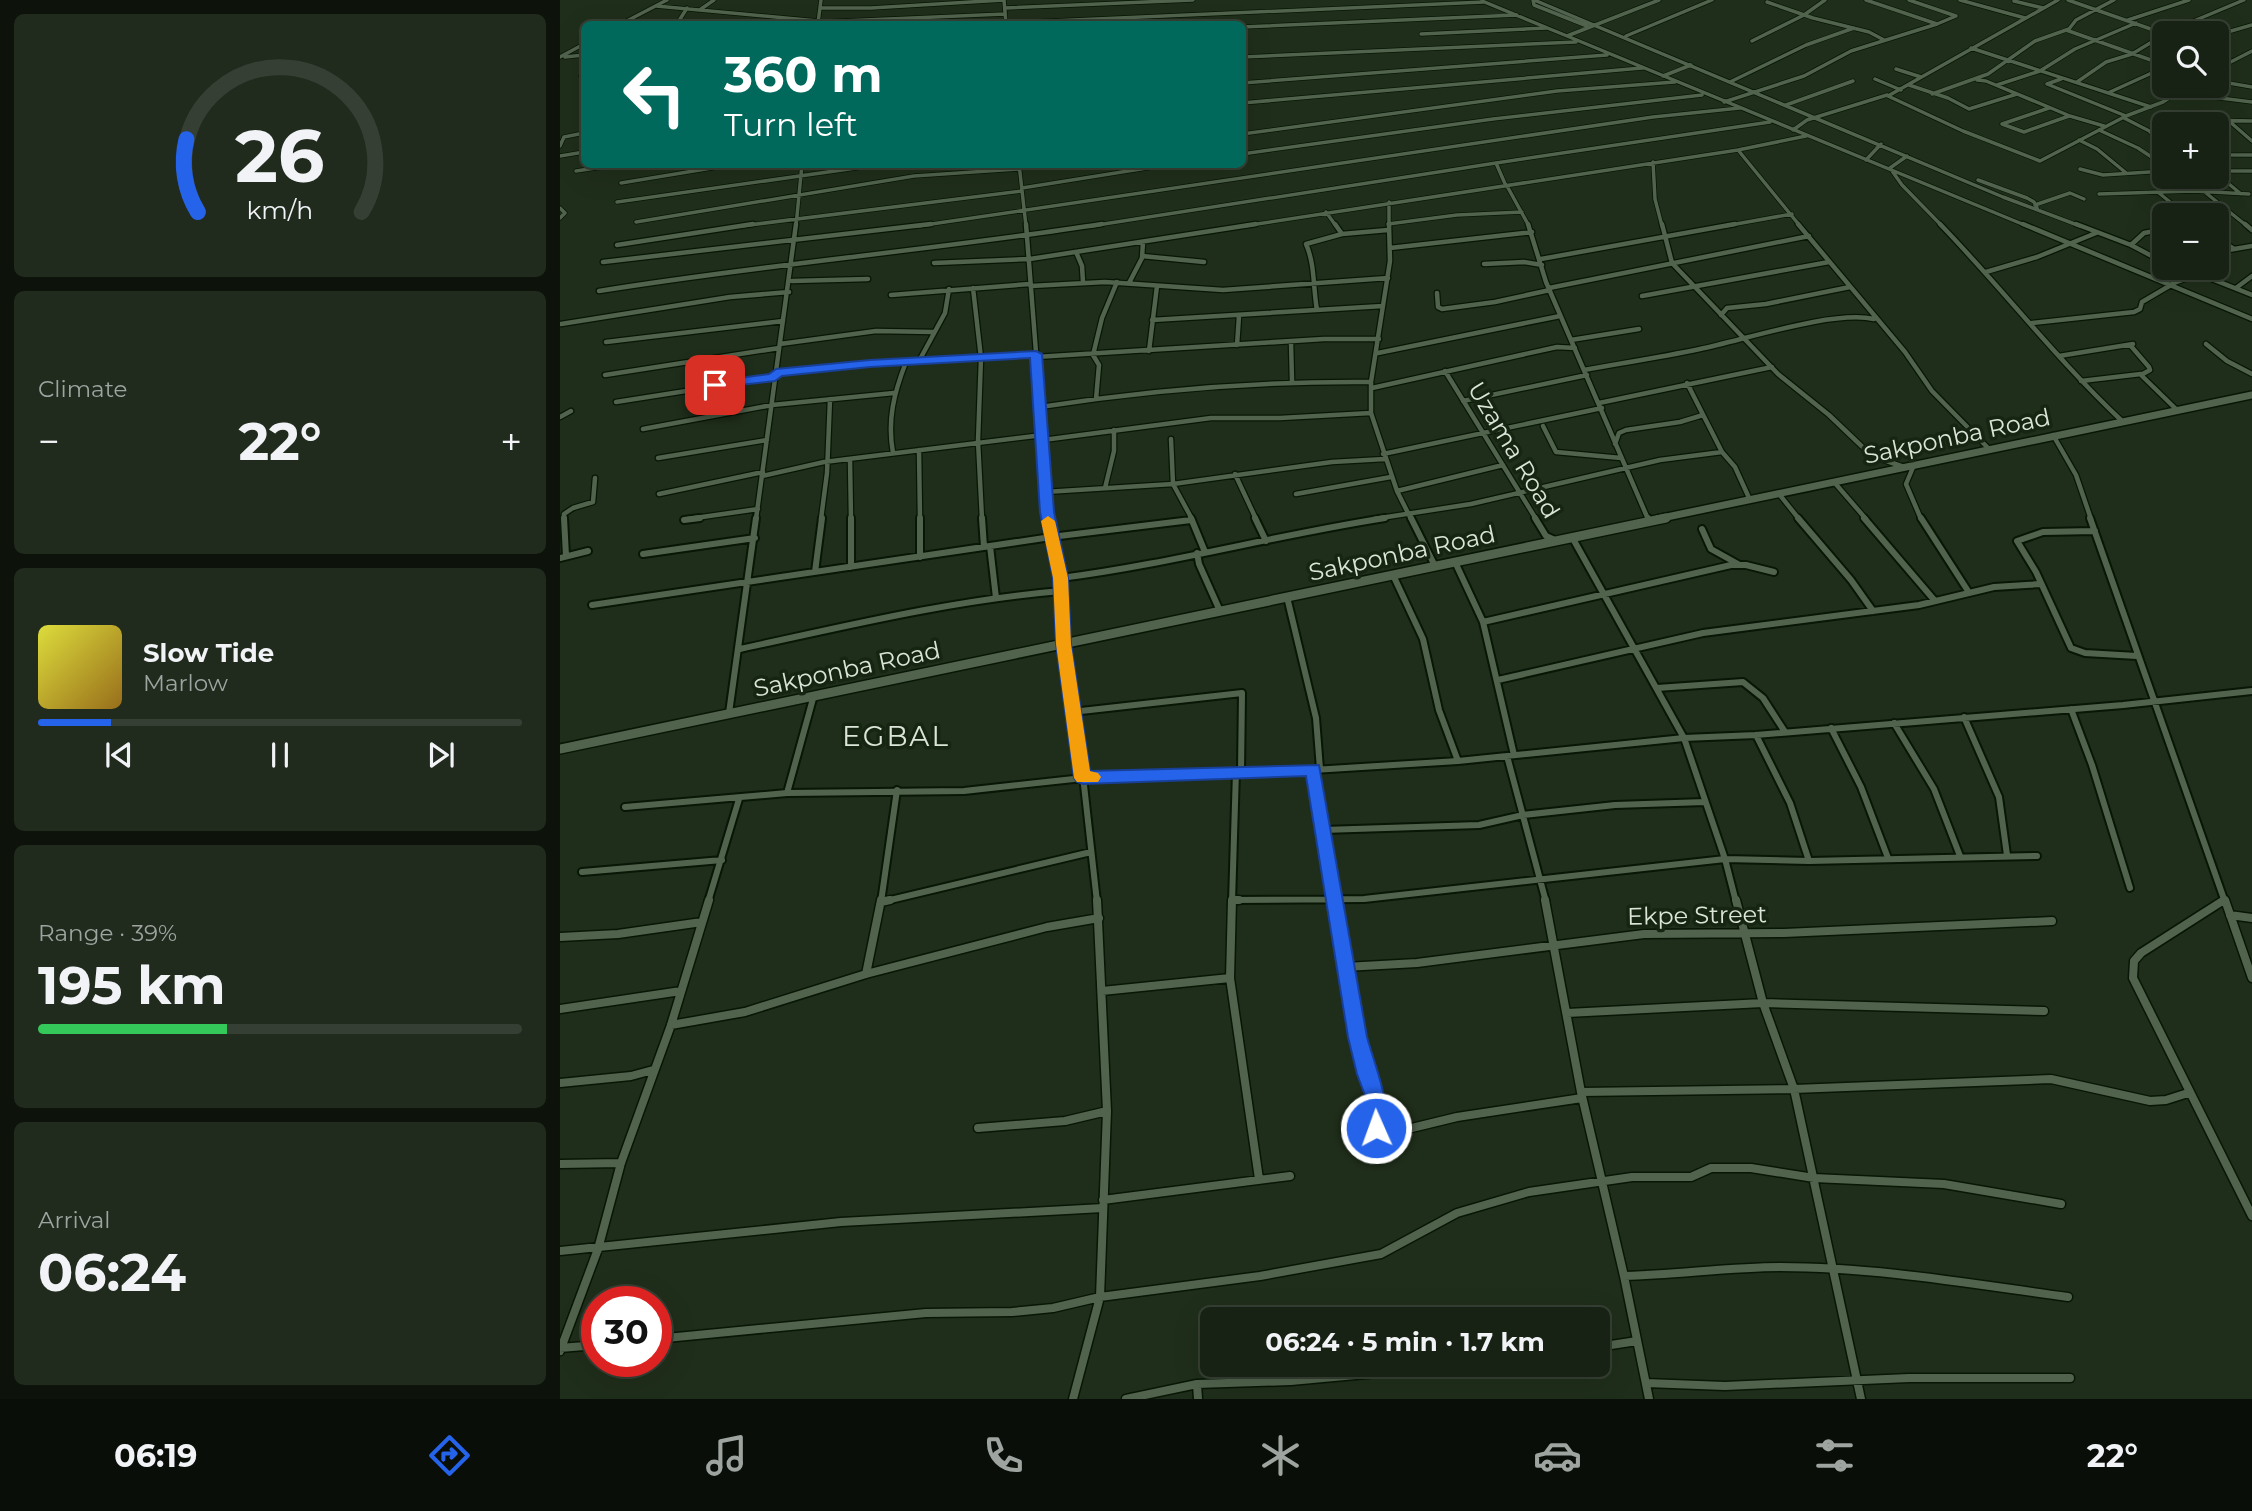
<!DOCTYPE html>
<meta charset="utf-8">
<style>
body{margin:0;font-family:Montserrat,sans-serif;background:#202a1d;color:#f1f3f6;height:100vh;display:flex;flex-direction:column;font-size:26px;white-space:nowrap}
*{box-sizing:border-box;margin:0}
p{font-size:23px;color:#9ea4a0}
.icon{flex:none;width:38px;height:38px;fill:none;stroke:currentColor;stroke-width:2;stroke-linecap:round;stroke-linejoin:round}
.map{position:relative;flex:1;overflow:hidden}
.side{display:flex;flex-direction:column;gap:14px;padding:14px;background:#0d130b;width:560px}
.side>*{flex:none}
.guide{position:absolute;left:21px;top:21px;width:665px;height:147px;border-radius:10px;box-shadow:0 7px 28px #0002,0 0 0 2px #363f34;background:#00695c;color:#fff;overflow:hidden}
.tools{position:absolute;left:1592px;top:21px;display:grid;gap:14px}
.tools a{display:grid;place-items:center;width:77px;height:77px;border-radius:10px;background:#172214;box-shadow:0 7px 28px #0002,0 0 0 2px #363f34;font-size:35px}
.speed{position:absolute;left:21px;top:1286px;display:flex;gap:14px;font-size:35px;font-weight:700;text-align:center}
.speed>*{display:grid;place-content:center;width:91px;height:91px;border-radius:50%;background:#172214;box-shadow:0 7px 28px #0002,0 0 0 2px #363f34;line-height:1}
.speed .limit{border:10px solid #d22;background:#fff;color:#111}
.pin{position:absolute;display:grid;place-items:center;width:60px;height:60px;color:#fff;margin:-30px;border-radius:14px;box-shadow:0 4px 10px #0006}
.me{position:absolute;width:77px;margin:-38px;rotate:358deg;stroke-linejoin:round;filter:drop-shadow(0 0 5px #0008)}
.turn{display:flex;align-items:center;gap:24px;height:147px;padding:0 28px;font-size:32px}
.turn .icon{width:91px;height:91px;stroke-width:2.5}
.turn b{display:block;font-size:49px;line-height:60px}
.big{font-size:52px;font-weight:700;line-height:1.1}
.side .tile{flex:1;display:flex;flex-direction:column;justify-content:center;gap:10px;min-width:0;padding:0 24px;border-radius:10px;background:#202a1d}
.side .dial{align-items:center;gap:0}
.dial svg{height:182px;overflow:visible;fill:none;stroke:#363f34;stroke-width:7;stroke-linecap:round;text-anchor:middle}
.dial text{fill:#f1f3f6;stroke:none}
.song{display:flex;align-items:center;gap:21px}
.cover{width:84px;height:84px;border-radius:10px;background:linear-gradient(135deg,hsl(60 70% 55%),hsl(40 70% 35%))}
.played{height:7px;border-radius:4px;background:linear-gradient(90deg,#2563eb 15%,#363f34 15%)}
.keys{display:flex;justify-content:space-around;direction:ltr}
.heat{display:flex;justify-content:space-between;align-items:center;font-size:38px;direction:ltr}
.charge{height:10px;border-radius:5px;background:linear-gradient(90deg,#34c759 39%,#363f34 0)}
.trip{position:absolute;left:640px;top:1307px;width:410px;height:70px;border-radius:10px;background:#172214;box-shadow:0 7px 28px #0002,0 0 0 2px #363f34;font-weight:700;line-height:70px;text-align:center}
.menu{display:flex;height:112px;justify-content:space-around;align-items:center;background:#090e08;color:#9ea4a0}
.menu .icon{width:49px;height:49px}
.menu .on{color:#2563eb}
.menu b{font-size:32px;color:#f1f3f6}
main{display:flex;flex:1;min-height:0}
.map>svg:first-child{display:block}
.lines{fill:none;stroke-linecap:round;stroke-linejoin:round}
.street-far3-casing{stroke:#081605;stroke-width:5}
.street-far2-casing{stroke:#081605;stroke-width:7}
.street-far1-casing{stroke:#081605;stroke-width:10}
.street-casing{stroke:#081605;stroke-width:11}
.secondary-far1-casing{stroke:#081605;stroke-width:10}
.secondary-casing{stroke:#081605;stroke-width:12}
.street-far3{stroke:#51634d;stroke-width:3.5}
.street-far2{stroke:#51634d;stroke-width:4.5}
.street-far1{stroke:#51634d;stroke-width:6}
.street{stroke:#51634d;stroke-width:8}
.secondary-far1{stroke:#51634d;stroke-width:7}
.secondary{stroke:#51634d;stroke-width:9}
.route{fill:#2563eb;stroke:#184099;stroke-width:2}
.slow{fill:#f59e0b}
.labels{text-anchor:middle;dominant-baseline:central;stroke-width:7;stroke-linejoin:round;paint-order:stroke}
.street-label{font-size:24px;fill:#dae4d7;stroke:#152511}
.quarter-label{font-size:28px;letter-spacing:2px;fill:#dae4d7;stroke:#152511}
</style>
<main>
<section class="side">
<div class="tile dial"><svg viewBox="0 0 100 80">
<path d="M14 69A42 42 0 1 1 86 69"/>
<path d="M14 69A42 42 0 0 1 9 37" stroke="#2563eb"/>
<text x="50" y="56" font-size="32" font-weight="700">26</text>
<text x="50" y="72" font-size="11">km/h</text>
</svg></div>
<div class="tile"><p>Climate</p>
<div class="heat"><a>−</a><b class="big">22°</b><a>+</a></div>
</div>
<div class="tile">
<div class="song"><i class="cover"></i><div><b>Slow Tide</b><p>Marlow</p></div></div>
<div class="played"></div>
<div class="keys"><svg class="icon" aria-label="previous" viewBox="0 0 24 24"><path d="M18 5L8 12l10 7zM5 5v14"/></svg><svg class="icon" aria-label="pause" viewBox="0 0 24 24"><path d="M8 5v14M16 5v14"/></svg><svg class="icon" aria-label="next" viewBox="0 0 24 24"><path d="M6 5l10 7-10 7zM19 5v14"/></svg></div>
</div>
<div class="tile"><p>Range · 39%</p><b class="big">195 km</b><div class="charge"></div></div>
<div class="tile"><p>Arrival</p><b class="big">06:24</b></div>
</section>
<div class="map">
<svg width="1692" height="1399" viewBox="0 0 1692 1399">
<rect width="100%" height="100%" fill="#1f2e1a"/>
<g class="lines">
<defs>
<path id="street-far3" d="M973,0L974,5L1027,26
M974,0L1443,197L1520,226
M1099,0L1007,36L1467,226
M1349,0L1396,16L1377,24
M1400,0L1465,18
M1498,0L1328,96L1403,131L1480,161L1566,116L1603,102L1628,86
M1508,0L1605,34L1572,54L1546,62L1517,82
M922,1L1007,36
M1454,1L1483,8
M1207,2L1253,18L1309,32L1324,40
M96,6L258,21
M260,8H311L444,0L446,24
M445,8L633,0
M141,9L154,0
M1568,20L1629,0
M258,22L445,14
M258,23L261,0
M446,23L924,2
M61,24L107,0
M117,24L127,8
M682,27L957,15
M1506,30L1605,65
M1671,31L1692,25
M1605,33L1684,0
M861,34L987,28
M1066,36L1152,0
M1192,41L1244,15L1265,0
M1411,48L1591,107
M0,57L24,44
M5,57L24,55
M682,57L1016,42
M1336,69L1361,77
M1657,69L1692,51
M24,73L21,76H24
M1103,76L1131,65
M1315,79L1341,90
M1501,79L1487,84L1566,116
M1417,80L1426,81L1510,116L1544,126
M1657,81L1692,87
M1170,82L1246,45L1294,28
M682,83L1047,55
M1349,85L1388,98L1409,109L1457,94
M1437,85L1480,71L1515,49L1576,23
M1550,92L1605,67
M1620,93L1692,102
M1372,94L1428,74L1475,41L1509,29L1516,20L1554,0
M1164,102L1244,76L1291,51L1377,24L1306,0
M24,103V109
M682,103L1082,68
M1226,105L1293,81
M1564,118L1605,139
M1669,121L1692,141
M1442,124L1464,132L1509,116
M1442,124L1489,108
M1625,124L1648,120L1692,121
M1233,130L1247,120L1327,95
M1539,130L1578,148L1605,166
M1590,132L1605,128
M682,134L997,91L1115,82
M1519,140L1537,149L1565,172
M1657,145L1665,155H1692
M0,146L4,137L24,133
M1178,150L1240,226
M682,154L933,119L1142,95
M0,156L24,152
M1347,156L1330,168L1342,185L1382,226
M1306,160L1321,144
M1093,162L1095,199L1102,226
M936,163L1210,122
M459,164L466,226
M1520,169L1543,175L1605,171
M16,171L62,164
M1657,171H1692
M1657,174L1681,194
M1618,177L1633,191
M1418,180L1467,198L1474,202L1478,210
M61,183L176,164
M947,186L969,226
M462,188L612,164
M1599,193L1626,215
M1646,193L1687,226
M1539,194L1633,191L1689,194
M57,202L324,164
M829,202V226
M1475,205L1510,193L1524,199
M0,208L5,213L0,218
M766,212L776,226
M76,222L354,176L459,169
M828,224L897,215L962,212
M181,226L462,191
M236,226L242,164
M358,226L1093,117L1180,108
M531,226L936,163L946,186
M684,226L1178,150L1246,136
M1165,226L1232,214"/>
<path id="street-far2" d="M466,224L489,519
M775,224L782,234
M829,224L830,261L811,382V413L837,491L851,519
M968,224L986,282L1088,519
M1102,224L1112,263L1218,374L1269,415L1312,456L1344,467
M1238,224L1345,352L1372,391L1429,449
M1380,224C1442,288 1497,360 1562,421
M1463,224L1692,319
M1516,224L1571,245L1605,263
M1685,224L1692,230
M1657,238L1674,249
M57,245L193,224
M1571,245L1584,233L1605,229
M830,248L972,232
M516,252L522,266L523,282
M1657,252L1692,246
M582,256L644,262
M981,259L1175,224
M43,262L371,224
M374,263L470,259L696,224
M924,264L964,262L982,265
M1624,268L1692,295
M1426,272L1477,257L1536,233
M232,281L308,279
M569,283L582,258L583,242
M471,286L545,282L663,290L828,278
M413,288L421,358L418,441L422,519
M989,288L1249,236
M1676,288L1692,276
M39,291C206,264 375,250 542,224
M877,293L878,307L882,309L935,302L990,290
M331,295L470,284
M1082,296L1269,262
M757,310C753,288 755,264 746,244L782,234L828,230
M1161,315L1167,308L1206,304L1290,287
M592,320L823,306
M1472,323L1574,312L1580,309L1582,302L1616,282L1639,274
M1,324L170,297L229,292
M1011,340L1079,329
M46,342L223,321
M731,342L732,381
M220,344L316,331L373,332
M1646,344L1667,361L1692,374
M677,345L679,316
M1570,345L1589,367L1590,370L1581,375L1617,410
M589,351L597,286
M818,353L1000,316
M1499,356L1573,344
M476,357L764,339H819
M359,361L385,313L389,289
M1024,370C1063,363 1102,357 1140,349C1184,340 1273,310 1314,319
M885,371L976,519
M216,373L310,364L476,354
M45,375L219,348
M1521,381L1581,374
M1127,383L1162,452
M812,388L997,347L1015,348
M536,399L539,365L533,355L542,318L557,282
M903,401L1027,375
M56,402L215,377
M1039,403L1212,367
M480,407C589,390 701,381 811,382
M0,417L11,411
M983,426L996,452L1061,458
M83,429L212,405L334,393
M1493,435L1516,475L1531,519
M611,439L613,484L632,519
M483,440L651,418H720L811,413
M1055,444L1059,433L1066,430L1120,422L1143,415
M359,450L360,519
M333,453C327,420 334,393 346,362
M823,454L1042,408
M98,458L207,440
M290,459L291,519
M1354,465L1346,484L1361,519
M675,474L696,519
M202,476L264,462L483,435
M1274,482L1306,519
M545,488L554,451V430
M837,491L943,465
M485,492L613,484L772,462L825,459
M99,494L203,472
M736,494L831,477
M1219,494L1239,519
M4,519V514L13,508L33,502L35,478
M128,519L198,509
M196,519L236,224
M261,519L267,473L270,399
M814,519L911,504L1100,460L1162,452L1175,467L1190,500"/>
<path id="street-far1" d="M4,518L6,556
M291,518V567
M360,518V557
M422,518L424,547
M488,518L501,578L503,644L512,712L517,722L537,902
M631,518L645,552
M695,518L706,541
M851,518L875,566
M975,518L986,536L995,540
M1088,518L1089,521
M1238,518L1291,580L1313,611
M1304,518L1375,601
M1361,518L1408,591
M1530,518L1665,902
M124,520L140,518
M1142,529L1151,549L1178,564
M1535,531L1483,532L1457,541L1476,572L1511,648L1525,653L1577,656
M1012,537L1124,738L1165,859L1176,902
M430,546L436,598
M637,553L639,564L660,611
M83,554L195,538
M0,558L28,551
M895,562L923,622L954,755
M255,572L262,518
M833,575L863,639L879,710L898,761
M501,578C610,564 716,535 825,518
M727,597L756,718L760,769
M32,605L491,537L631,520
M923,622L1171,565H1186L1214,572
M180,649C286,626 393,600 501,591
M938,680L1143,633L1359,605L1434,587L1481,584
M1097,688L1183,682L1203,698L1225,732
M1511,709L1532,765L1570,888
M512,712L682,693L681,771
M169,713L196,518
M1404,717L1439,797L1447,855
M1334,723L1374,789L1400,856
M1271,728L1301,787L1328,858
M1196,735L1230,803L1249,861
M947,756L986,902
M753,770L775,902
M227,793L254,695
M65,807L227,793L404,791L523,778L753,770L898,761L1124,738L1196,735L1563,705L1692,691
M763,830L919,825L963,815L1055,805L1145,802
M22,872L162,860
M673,900L804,899L1165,859L1249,861L1477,856
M148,902L179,799
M321,902L337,790
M322,902L531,852
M672,902L676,771
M1661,902L1664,900"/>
<path id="street" d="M672,900L670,978L699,1179
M673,900H679
M775,900L798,1037L807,1074L817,1098L814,1117L816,1128L827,1134L897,1117L1022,1098
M985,900L1021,1092L1064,1276L1089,1399
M1176,900L1203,1003L1234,1089L1301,1399
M1664,900L1581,953L1574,961L1573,978L1692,1216
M1665,900L1692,978
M321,902L330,900
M1670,915L1692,918
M0,937L58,934L142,922
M785,967L857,963L1084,934L1224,933L1492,921
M306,974L321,900
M542,991L670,978
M0,1009L121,991
M1007,1013L1203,1003L1484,1011
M111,1025L185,1012L306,974L487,927L539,918
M0,1083L71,1076L93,1070
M1021,1092L1234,1089L1491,1079L1590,1101L1606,1100L1628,1093
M418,1128L505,1121L547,1111
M0,1164L61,1163
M543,1200L730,1176
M0,1251L281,1222L543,1208
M1064,1276C1116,1275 1168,1267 1220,1267C1316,1267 1412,1284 1508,1297
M96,1339L366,1313L452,1312L493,1308L540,1297L700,1276L821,1254L897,1213L969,1192L1072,1177H1131L1151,1168H1191L1254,1178L1384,1184L1501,1204
M1038,1347L1077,1341
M0,1348L37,1345
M0,1351L38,1249L61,1163L111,1025L149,900
M1086,1383L1165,1386L1349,1378H1510
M637,1384L638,1399
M513,1399L540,1297L547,1111L537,900
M566,1399L637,1384L731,1381L903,1365"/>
<path id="secondary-far1" d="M1097,519L1692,395"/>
<path id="secondary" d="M0,749L1106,518"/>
</defs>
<!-- street-far3 casing -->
<use href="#street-far3" class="street-far3-casing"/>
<!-- street-far2 casing -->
<use href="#street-far2" class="street-far2-casing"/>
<!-- street-far1 casing -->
<use href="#street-far1" class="street-far1-casing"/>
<!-- street casing -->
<use href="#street" class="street-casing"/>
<!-- secondary-far1 casing -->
<use href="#secondary-far1" class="secondary-far1-casing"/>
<!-- secondary casing -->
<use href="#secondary" class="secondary-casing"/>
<!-- street-far3 -->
<use href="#street-far3" class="street-far3"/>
<!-- street-far2 -->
<use href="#street-far2" class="street-far2"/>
<!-- street-far1 -->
<use href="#street-far1" class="street-far1"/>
<!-- street -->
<use href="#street" class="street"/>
<!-- secondary-far1 -->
<use href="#secondary-far1" class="secondary-far1"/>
<!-- secondary -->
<use href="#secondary" class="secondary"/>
</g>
<!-- route -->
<path class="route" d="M476,351L482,354L494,512L508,578L511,644L530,771L759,765L807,1037C814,1063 834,1111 824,1135L816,1137L809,1135L803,1117L806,1098L797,1074L788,1037L746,776L523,784L517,782L514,778L496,644L493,578L480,512L470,358L310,367L222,376L215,381L155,388L148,385L155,381L209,374L216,369L310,360Z"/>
<!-- slow -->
<path class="slow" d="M488,516L495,521L508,578L511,644L530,771L538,773L541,777L538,782H517L514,778L496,644L493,578L481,521Z"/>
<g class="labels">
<!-- street labels -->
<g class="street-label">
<text transform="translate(1397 436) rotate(-12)">Sakponba Road</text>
<text transform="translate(954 450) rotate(59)">Uzama Road</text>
<text transform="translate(842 553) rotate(-12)">Sakponba Road</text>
<text transform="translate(287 669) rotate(-12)">Sakponba Road</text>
<text transform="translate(1137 915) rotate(-1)">Ekpe Street</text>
</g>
<!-- quarter labels -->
<g class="quarter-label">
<text x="336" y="736">EGBAL</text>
</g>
</g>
</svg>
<div class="tools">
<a><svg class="icon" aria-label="search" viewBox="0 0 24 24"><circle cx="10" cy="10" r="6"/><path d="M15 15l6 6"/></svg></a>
<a>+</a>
<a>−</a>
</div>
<div class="speed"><div class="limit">30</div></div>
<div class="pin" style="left:155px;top:385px;background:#d93025"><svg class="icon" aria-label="arrive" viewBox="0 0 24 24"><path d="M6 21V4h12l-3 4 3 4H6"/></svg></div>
<svg class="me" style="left:816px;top:1128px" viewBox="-20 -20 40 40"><circle r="17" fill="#2563eb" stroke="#fff" stroke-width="3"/><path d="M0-11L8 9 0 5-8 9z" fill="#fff"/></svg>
<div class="trip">06:24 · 5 min · 1.7 km</div>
<div class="guide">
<div class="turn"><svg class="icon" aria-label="left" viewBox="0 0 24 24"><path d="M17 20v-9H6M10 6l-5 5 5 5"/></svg><div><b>360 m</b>Turn left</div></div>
</div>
</div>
</main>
<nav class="menu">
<b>06:19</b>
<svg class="icon on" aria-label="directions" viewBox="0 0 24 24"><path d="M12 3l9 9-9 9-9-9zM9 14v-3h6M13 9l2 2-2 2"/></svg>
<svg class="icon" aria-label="music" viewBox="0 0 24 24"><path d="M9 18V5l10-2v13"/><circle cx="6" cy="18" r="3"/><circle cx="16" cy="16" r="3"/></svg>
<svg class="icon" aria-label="phone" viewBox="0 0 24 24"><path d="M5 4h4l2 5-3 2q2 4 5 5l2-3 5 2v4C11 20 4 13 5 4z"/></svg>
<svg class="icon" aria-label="climate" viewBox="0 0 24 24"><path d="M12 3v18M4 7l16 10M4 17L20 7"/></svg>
<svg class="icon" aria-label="car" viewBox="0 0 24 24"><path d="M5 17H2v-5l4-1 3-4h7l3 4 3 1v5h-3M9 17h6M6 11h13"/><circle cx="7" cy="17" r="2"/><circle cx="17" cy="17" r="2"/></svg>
<svg class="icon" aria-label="filters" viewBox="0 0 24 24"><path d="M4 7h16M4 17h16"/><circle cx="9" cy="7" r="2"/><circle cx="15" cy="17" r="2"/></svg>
<b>22°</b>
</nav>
